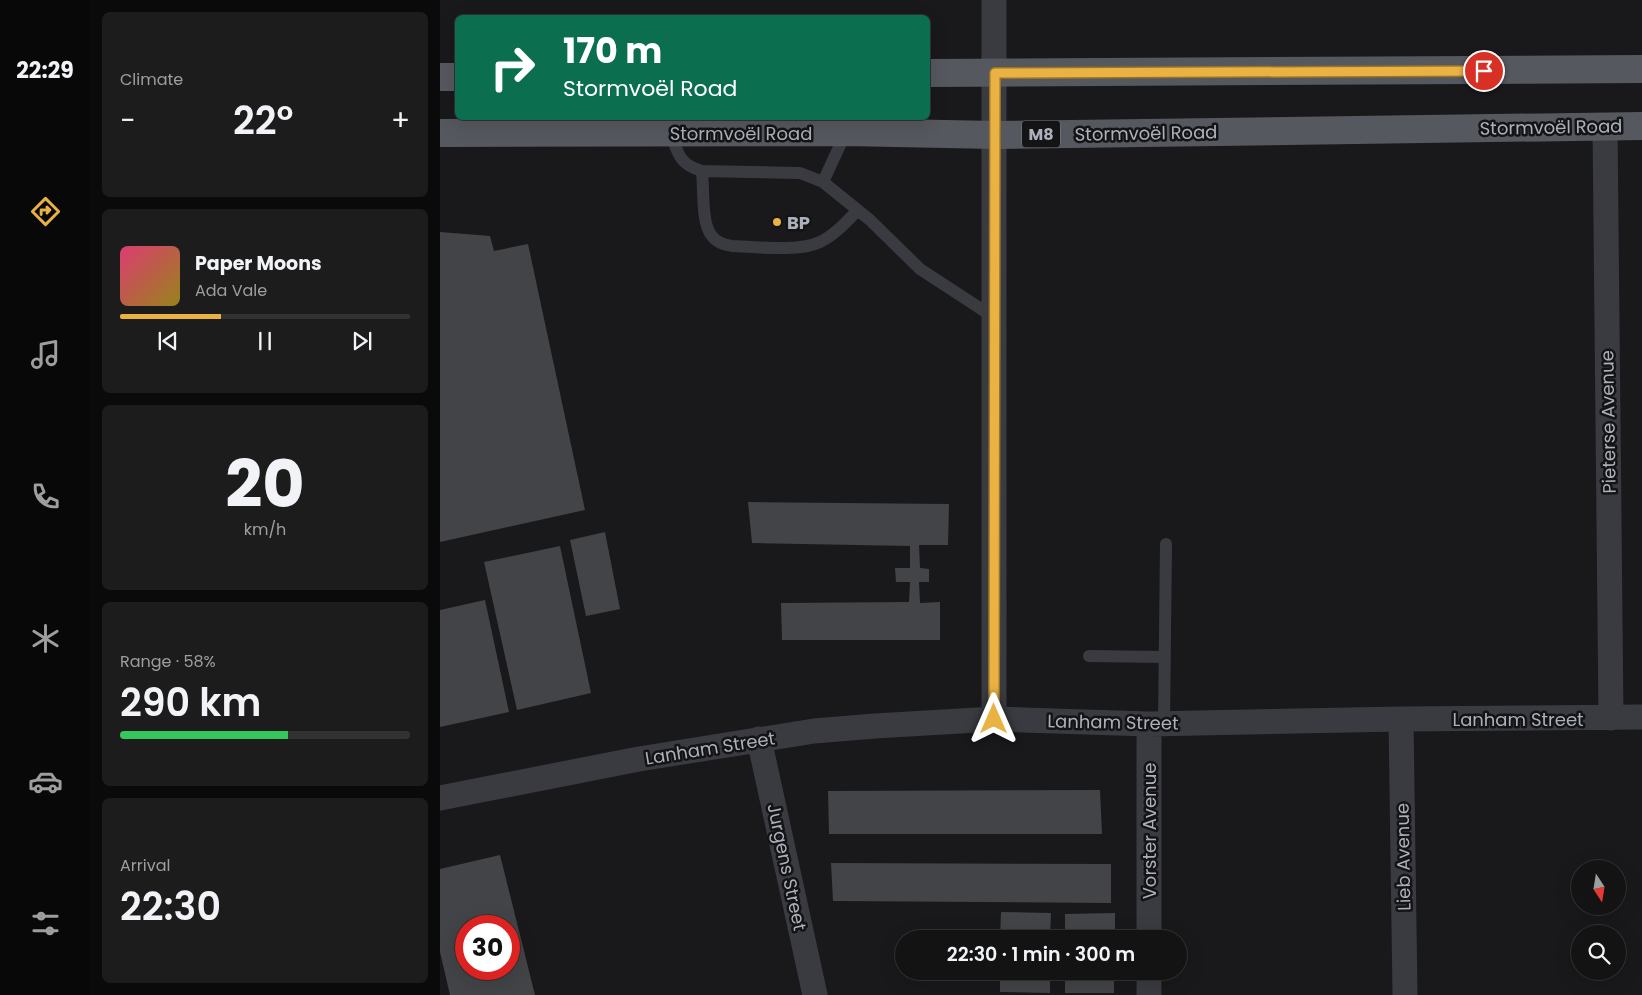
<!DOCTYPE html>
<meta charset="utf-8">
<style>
body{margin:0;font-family:Poppins,sans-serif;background:#1c1c1d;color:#f1f3f6;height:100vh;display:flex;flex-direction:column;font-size:19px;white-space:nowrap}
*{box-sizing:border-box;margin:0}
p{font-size:16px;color:#9d9ea0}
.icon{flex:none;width:28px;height:28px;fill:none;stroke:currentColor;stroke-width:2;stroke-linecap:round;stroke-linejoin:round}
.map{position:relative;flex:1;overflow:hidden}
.drawer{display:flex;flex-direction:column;gap:12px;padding:12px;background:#0a0a0b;width:350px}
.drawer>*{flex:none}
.guide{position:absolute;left:15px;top:15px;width:475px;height:105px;border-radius:8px;box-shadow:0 5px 20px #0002,0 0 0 1px #323234;background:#0b6e4f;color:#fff;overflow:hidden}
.needle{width:32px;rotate:168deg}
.tools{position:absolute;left:1131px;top:860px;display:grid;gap:10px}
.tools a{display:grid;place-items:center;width:55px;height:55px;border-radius:50%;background:#131314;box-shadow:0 5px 20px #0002,0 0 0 1px #323234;font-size:25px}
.speed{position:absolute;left:15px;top:915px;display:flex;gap:10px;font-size:25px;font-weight:700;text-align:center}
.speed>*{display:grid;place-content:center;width:65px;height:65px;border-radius:50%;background:#131314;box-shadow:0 5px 20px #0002,0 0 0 1px #323234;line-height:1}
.speed .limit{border:8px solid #d22;background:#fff;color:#111}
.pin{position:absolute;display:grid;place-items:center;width:42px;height:42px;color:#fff;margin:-21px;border:2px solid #fff;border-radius:50%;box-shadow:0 1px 5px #0007}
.me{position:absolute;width:55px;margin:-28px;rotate:0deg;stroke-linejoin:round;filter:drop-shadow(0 0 4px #0008)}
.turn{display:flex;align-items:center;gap:18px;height:105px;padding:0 25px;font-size:22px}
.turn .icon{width:65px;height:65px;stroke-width:2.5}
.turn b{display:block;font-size:35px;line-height:42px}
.big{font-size:38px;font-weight:600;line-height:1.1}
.drawer .widget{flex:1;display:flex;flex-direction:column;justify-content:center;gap:8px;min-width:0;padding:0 18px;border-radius:8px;background:#1c1c1d}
.drawer .dial{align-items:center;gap:0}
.dial b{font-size:65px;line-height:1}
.song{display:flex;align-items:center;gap:15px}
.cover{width:60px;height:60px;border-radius:8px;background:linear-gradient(135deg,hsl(340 70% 55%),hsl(50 70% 35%))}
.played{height:5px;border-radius:2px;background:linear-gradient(90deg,#eab242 35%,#323234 35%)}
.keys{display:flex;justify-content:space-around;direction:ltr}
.heat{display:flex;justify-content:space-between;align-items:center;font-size:28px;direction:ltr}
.charge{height:8px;border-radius:4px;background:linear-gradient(90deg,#34c759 58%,#323234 0)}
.trip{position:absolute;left:455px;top:930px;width:292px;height:50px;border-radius:25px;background:#131314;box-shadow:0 5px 20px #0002,0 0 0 1px #323234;font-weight:600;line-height:50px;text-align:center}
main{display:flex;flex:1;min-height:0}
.tab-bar{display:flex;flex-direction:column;width:90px;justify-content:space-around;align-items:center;background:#080808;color:#9d9ea0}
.tab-bar .icon{width:35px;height:35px}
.tab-bar .active{color:#eab242}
.tab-bar b{font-size:22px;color:#f1f3f6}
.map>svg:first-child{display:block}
.building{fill:#434448;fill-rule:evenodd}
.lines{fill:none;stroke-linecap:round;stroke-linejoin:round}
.lane{stroke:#3a3b40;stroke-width:12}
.street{stroke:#3a3b40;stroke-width:25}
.primary{stroke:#56585f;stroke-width:28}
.route-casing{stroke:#98742b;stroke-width:12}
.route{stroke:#eab242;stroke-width:9}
.poi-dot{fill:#eab242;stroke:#141416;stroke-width:2}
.labels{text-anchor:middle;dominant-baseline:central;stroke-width:5;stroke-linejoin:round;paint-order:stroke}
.shield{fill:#141416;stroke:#7e8189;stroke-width:1}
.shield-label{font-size:16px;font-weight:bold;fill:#acb0ba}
.street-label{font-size:18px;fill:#acb0ba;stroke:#141416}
.poi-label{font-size:18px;font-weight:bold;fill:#acb0ba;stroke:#141416;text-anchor:start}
</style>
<main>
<nav class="tab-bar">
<b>22:29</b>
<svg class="icon active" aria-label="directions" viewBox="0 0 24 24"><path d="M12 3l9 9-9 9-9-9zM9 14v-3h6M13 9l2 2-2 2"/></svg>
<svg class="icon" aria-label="music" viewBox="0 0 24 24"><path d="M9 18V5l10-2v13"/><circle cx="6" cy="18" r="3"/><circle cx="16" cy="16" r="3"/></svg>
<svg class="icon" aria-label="phone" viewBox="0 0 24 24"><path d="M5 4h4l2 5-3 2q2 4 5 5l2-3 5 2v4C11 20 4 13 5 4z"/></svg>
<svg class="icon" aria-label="climate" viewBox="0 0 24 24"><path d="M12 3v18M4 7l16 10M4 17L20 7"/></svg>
<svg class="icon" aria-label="car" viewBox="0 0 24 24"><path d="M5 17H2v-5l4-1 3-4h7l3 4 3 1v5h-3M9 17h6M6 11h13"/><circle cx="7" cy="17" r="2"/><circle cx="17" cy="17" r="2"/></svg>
<svg class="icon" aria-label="filters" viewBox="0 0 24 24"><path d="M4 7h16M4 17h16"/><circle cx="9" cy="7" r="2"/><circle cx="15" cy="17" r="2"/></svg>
</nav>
<section class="drawer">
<div class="widget"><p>Climate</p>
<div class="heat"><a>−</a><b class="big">22°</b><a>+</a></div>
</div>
<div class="widget">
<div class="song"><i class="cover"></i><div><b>Paper Moons</b><p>Ada Vale</p></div></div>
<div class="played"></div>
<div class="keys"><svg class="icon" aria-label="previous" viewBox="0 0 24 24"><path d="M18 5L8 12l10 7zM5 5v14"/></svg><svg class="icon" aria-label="pause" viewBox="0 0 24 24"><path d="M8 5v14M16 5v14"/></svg><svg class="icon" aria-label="next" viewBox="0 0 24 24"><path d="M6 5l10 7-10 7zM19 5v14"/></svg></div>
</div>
<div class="widget dial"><b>20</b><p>km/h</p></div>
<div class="widget"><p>Range · 58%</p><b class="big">290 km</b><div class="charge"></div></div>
<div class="widget"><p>Arrival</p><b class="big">22:30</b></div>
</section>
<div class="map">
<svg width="1202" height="995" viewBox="0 0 1202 995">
<rect width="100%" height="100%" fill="#19191b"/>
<!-- building -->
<path class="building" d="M0,232L50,236L54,251L88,244L145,510L0,542Z
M308,502L509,504L508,545H479L480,568L489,569V582H479L480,603L500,602V640H342L341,603L469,602L470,582H456L455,568H470V546L312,543Z
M165,532L180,609L146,616L130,540Z
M120,546L151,693L77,710L44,562Z
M45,600L69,712L0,727V610Z
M660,790L662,834H389L388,791Z
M60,855L95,995H10L0,952V869ZM26,926H69V969H26Z
M391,863L671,864V903L393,901Z
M561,912L611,913L610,939H560Z
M675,913V939H625V914Z
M560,971H610V993L560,992Z
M625,971H674V993H625Z"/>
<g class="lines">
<!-- lane -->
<path class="lane" d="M231,134C238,154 240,165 262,171L360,173L383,182L430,220L480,269L555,318
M262,171C264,188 261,224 272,236C277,243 284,245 292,246C317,247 359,252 380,242C395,235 407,221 418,210
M383,182L406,132
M649,656L725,657
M724,724L726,544"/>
<!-- street -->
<path class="street" d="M1165,127L1171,718
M554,719V0
M961,719L965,995
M709,724V939
M319,739L375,995
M0,798L199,759L374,731L435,726L554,719L709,724L961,719L1202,717
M709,971V995"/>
<!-- primary -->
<path class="primary" d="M488,73L1202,69
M0,77H18
M0,133L406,132L555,135L1202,126"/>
</g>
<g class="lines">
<defs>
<path id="route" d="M554,719L555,73L1044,71"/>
</defs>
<!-- route casing -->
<use href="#route" class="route-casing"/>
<!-- route -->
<use href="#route" class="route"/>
</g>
<!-- markers -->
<circle class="poi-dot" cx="337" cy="222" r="5"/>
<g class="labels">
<!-- shield labels -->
<rect class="shield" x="582" y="120.5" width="38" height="27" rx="4"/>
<g class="shield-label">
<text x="601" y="134">M8</text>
</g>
<!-- street labels -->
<g class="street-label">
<text transform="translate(1111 127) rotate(-1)">Stormvoël Road</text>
<text x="301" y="133">Stormvoël Road</text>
<text transform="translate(706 133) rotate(-1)">Stormvoël Road</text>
<text transform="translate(1168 422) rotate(-91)">Pieterse Avenue</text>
<text x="1078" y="719">Lanham Street</text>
<text transform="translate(673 722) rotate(1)">Lanham Street</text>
<text transform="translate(270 748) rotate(-9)">Lanham Street</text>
<text transform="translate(709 831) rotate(-90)">Vorster Avenue</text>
<text transform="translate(963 857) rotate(-91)">Lieb Avenue</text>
<text transform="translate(347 867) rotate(78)">Jurgens Street</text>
</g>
<!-- poi labels -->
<g class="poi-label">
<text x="347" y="222">BP</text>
</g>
</g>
</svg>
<div class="tools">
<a><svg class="needle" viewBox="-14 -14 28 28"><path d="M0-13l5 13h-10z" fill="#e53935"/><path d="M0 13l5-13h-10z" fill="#9d9ea0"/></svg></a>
<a><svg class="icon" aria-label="search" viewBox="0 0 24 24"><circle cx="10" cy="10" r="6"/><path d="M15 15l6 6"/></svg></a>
</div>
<div class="speed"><div class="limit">30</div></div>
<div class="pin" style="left:1044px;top:71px;background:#d93025"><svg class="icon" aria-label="arrive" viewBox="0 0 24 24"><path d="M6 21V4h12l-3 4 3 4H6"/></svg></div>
<svg class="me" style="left:554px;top:719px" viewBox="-20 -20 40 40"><path d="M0-17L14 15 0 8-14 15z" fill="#eab242" stroke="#fff" stroke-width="4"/></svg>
<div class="trip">22:30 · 1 min · 300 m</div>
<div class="guide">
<div class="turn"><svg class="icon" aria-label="right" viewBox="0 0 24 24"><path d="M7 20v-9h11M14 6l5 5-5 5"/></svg><div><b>170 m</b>Stormvoël Road</div></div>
</div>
</div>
</main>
